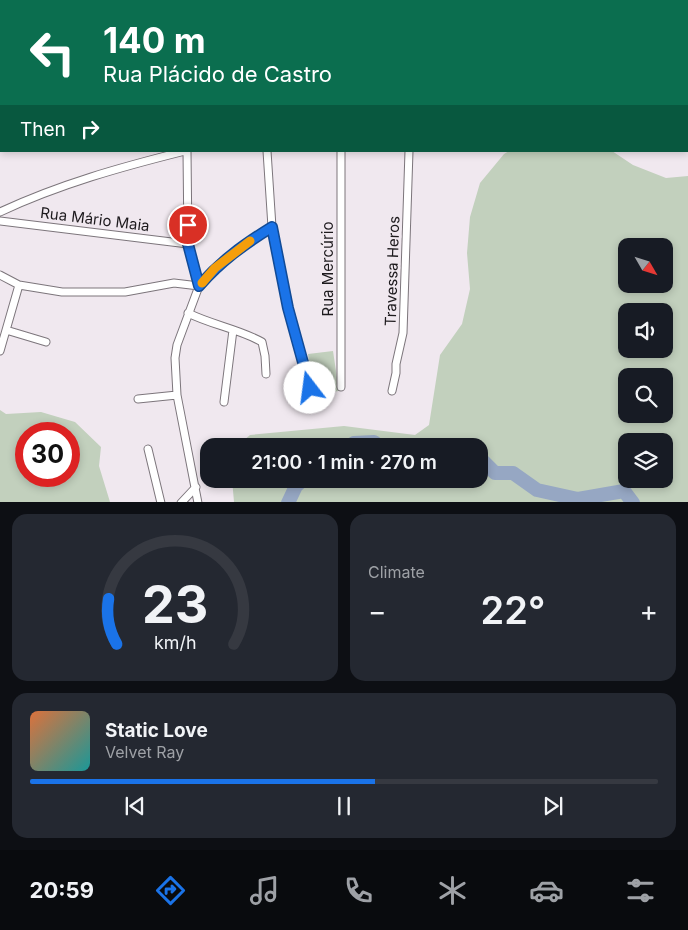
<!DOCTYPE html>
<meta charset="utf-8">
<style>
body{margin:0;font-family:Inter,sans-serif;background:#242831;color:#f1f3f6;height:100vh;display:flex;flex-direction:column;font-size:19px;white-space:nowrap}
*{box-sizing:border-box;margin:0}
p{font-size:16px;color:#9ea1a6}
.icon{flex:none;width:28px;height:28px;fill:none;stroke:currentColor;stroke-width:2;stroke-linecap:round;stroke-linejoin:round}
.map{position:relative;height:502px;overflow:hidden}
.panel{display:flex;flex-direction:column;gap:12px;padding:12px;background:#0d0f14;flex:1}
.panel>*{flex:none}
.guide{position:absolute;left:0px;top:0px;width:689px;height:152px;box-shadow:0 2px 8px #0003;background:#0b6e4f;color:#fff;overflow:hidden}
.needle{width:32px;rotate:129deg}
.tools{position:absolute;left:618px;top:238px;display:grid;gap:10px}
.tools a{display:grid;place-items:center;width:55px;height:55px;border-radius:10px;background:#171b24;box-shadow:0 2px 8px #0003;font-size:25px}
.speed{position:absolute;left:15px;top:422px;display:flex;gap:10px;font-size:25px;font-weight:700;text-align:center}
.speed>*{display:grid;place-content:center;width:65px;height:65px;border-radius:50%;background:#171b24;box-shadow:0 2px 8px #0003;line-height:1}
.speed .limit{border:8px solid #d22;background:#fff;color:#111}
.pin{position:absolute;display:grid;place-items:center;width:42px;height:42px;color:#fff;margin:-21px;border:2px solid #fff;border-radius:50%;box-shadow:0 1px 5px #0007}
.me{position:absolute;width:55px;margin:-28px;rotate:345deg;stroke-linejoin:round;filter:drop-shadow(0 0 4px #0008)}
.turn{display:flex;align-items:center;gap:18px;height:105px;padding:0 20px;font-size:22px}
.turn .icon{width:65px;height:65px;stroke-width:2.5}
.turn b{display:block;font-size:35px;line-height:42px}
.then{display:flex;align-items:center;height:48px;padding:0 20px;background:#0003;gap:10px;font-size:19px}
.big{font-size:38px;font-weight:600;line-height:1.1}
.panel .tile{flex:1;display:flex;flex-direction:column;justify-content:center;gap:8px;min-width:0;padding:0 18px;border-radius:15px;background:#242831}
.panel .dial{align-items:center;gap:0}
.dial svg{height:130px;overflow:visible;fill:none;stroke:#363941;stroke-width:7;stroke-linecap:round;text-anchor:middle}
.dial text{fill:#f1f3f6;stroke:none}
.song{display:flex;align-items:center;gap:15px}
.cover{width:60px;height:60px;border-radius:8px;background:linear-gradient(135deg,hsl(20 70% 55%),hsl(180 70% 35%))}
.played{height:5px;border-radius:2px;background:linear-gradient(90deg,#1a73e8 55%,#363941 55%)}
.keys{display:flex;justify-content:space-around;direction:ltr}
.heat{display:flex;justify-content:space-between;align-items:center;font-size:28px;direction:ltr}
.panel .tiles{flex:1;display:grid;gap:12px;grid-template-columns:1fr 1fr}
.tile:last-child{grid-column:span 2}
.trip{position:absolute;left:200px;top:438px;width:288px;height:50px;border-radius:15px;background:#171b24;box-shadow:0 2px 8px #0003;font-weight:600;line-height:50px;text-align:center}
.dock{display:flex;height:80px;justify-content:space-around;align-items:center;background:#090b0e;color:#9ea1a6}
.dock .icon{width:35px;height:35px}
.dock .on{color:#1a73e8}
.dock b{font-size:22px;color:#f1f3f6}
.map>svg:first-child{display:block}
.green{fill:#c2d0bd;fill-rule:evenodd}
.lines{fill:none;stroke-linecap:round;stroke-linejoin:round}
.river{stroke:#96a7c3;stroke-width:14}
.street-casing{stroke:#7c757b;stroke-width:9}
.street{stroke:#fff;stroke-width:7}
.route-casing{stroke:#114b97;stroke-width:12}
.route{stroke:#1a73e8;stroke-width:9}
.slow{stroke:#f59e0b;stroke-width:9}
.labels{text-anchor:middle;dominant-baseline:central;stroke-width:5;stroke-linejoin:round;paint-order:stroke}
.street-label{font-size:15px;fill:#1d1a1d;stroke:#f0e8ef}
</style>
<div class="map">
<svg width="688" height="503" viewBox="0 0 688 503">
<rect width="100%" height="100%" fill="#f0e8ef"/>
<!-- green -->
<path class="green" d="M509,151H612L633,165L666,178L688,176V502H234L232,479H479V446H237L250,435L344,426L415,435L429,425L440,355L462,324L470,289L467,253L470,217L480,183L504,154ZM626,246H664V284H626ZM626,311H664V349H626ZM626,376H664V414H626ZM626,441H664V479H626Z
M333,351L339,391L313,394L308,354Z
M0,410L6,414L41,412L75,422L101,447L99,466L110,502H0ZM26,434H69V476H26Z"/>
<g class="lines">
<!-- river -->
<path class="river" d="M349,446L354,443L374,442L379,446
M479,461L482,460L495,473H513L537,490L578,499L624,491L633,503
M288,503L296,486L304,479"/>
<defs>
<path id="street" d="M33,0L34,1
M339,0V1
M409,0V1
M494,0V1
M687,0V1
M84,1L88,0
M188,1V0
M269,1V0
M587,1L598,0
M688,11V18
M0,32L1,31
M0,130H1
M187,151L188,244L199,286
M267,151L272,227L289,308L310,388
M0,212C60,184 121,167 185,151
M0,221L188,244
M0,275L19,285L62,292H125L174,283L199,286
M188,313C212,325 239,329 262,342L265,356L266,374
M6,330L46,342
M0,351L19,285
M341,387V151
M392,391L396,373V364L403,333L409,151
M138,399L177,395
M224,402L233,330
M148,449L161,503
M181,503L196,487
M198,503L177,395L175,358L177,345L199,286L215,268L239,248L272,227"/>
</defs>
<!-- street casing -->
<use href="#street" class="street-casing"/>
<!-- street -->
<use href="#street" class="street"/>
</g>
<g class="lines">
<defs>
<path id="route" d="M188,225V244L199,286C221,261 243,245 272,227L288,308L310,388"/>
</defs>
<!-- route casing -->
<use href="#route" class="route-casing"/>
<!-- route -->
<use href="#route" class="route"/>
<!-- slow -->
<path class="slow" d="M202,283L215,268L250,241"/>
</g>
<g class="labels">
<!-- street labels -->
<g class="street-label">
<text transform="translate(95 219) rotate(7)">Rua Mário Maia</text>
<text transform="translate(327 269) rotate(-90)">Rua Mercúrio</text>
<text transform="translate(392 271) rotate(-88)">Travessa Heros</text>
</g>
</g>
</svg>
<div class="tools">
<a><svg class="needle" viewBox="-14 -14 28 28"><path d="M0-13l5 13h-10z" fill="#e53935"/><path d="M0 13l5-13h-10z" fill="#9ea1a6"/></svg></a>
<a><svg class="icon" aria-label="sound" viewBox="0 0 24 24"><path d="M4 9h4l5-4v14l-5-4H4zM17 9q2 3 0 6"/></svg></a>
<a><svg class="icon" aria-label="search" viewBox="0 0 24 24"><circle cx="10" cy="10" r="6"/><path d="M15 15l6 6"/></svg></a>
<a><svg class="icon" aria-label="layers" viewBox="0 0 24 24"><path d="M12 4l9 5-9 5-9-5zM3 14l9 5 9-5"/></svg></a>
</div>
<div class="speed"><div class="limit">30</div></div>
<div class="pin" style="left:188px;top:225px;background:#d93025"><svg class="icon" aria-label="arrive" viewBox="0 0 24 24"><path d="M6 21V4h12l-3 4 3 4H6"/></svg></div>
<svg class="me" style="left:310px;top:388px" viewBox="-20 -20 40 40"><circle r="19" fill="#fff"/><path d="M0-13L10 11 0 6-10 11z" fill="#1a73e8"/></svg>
<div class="trip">21:00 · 1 min · 270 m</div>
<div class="guide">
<div class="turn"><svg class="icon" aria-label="left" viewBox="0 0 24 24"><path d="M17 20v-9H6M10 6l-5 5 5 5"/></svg><div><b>140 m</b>Rua Plácido de Castro</div></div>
<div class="then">Then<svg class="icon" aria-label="right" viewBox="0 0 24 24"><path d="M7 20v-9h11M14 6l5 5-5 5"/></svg></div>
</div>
</div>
<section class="panel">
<div class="tiles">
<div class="tile dial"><svg viewBox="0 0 100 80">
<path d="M14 69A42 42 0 1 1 86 69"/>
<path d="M14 69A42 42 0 0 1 9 41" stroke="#1a73e8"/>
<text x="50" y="56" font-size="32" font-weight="700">23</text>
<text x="50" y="72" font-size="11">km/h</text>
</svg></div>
<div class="tile"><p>Climate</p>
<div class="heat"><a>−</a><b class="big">22°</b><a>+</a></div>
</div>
<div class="tile">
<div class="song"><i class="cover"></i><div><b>Static Love</b><p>Velvet Ray</p></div></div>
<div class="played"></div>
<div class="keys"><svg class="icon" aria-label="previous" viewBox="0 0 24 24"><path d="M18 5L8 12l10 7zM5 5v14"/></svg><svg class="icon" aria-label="pause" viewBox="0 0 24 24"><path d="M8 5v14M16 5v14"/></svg><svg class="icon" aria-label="next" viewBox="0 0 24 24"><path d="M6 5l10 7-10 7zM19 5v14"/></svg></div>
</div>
</div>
</section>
<nav class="dock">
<b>20:59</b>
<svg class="icon on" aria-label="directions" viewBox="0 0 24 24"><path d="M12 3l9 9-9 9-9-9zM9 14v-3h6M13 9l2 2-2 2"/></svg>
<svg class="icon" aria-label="music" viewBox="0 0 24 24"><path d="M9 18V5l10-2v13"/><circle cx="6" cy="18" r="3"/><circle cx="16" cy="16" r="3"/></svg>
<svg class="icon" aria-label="phone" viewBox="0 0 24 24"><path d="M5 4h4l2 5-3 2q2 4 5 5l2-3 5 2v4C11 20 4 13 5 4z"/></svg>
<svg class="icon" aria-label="climate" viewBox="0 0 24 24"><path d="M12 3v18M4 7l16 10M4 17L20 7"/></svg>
<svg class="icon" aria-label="car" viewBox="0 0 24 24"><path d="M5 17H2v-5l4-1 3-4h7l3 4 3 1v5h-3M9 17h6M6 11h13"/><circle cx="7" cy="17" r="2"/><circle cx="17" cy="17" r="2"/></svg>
<svg class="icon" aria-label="filters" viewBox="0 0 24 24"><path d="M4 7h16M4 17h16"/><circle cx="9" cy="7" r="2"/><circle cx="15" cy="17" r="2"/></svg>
</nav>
